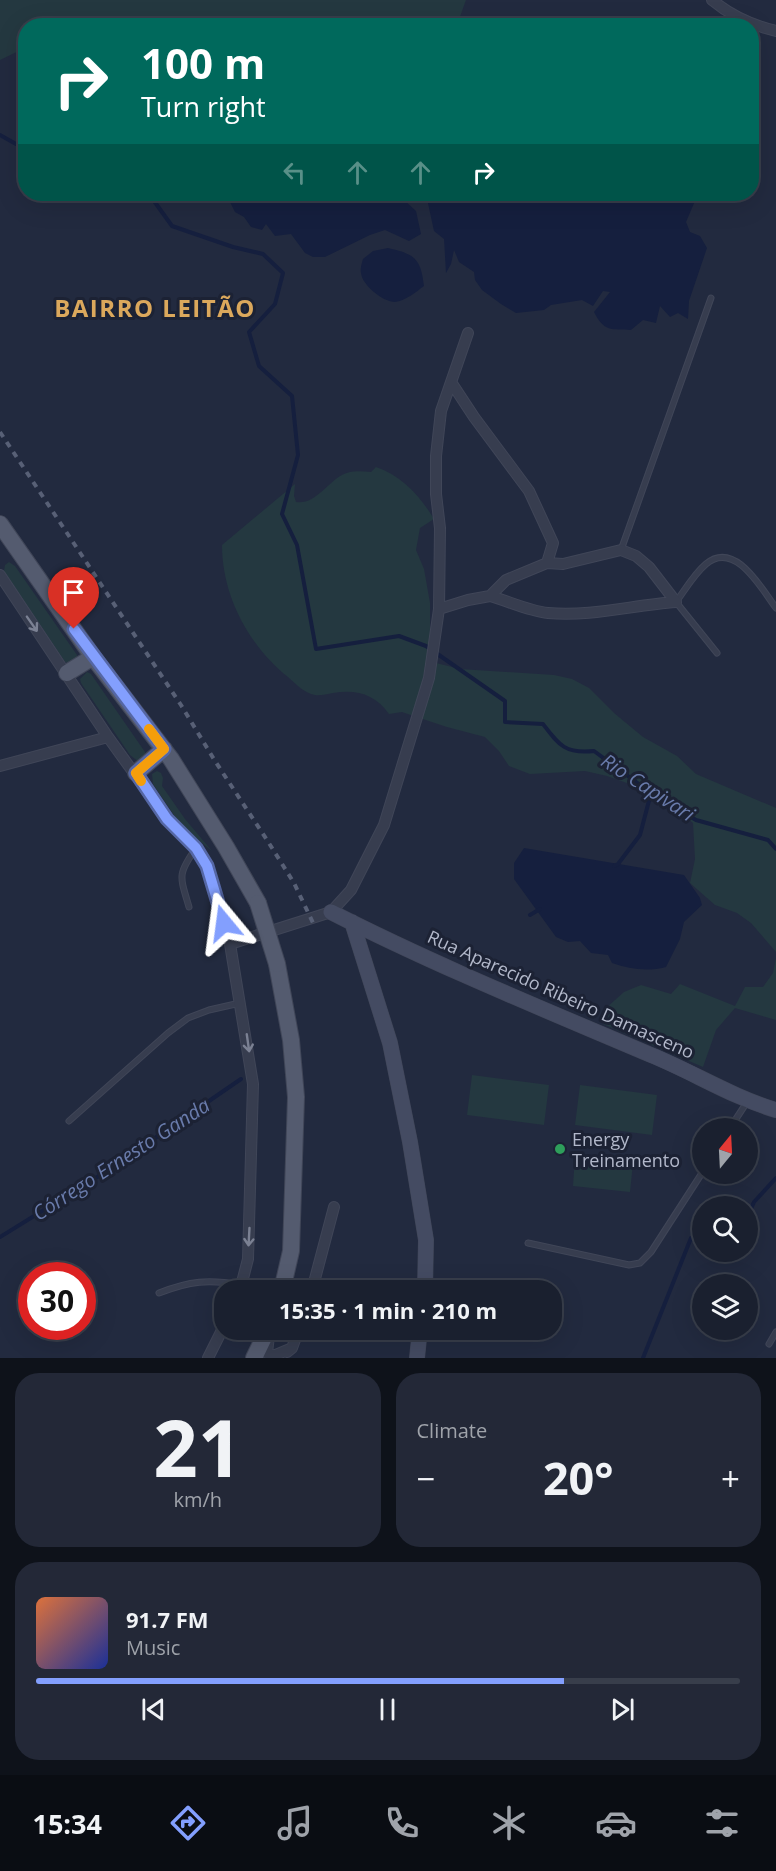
<!DOCTYPE html>
<meta charset="utf-8">
<style>
body{margin:0;font-family:"Open Sans",sans-serif;background:#232837;color:#f1f3f6;height:100vh;display:flex;flex-direction:column;font-size:22px;white-space:nowrap}
*{box-sizing:border-box;margin:0}
p{font-size:20px;color:#9fa3aa}
.icon{flex:none;width:33px;height:33px;fill:none;stroke:currentColor;stroke-width:2;stroke-linecap:round;stroke-linejoin:round}
.map{position:relative;height:1358px;overflow:hidden}
.details{display:flex;flex-direction:column;gap:15px;padding:15px;background:#0e121a;flex:1}
.details>*{flex:none}
.top-card{position:absolute;left:18px;top:18px;width:741px;height:183px;border-radius:24px;box-shadow:0 6px 24px #0002,0 0 0 2px #383e4b;background:#00695c;color:#fff;overflow:hidden}
.needle{width:39px;rotate:18deg}
.controls{position:absolute;left:692px;top:1118px;display:grid;gap:12px}
.controls a{display:grid;place-items:center;width:66px;height:66px;border-radius:50%;background:#1a202f;box-shadow:0 6px 24px #0002,0 0 0 2px #383e4b;font-size:30px}
.speed{position:absolute;left:18px;top:1262px;display:flex;gap:12px;font-size:30px;font-weight:700;text-align:center}
.speed>*{display:grid;place-content:center;width:78px;height:78px;border-radius:50%;background:#1a202f;box-shadow:0 6px 24px #0002,0 0 0 2px #383e4b;line-height:1}
.speed .limit{border:9px solid #d22;background:#fff;color:#111}
.pin{position:absolute;display:grid;place-items:center;width:51px;height:51px;color:#fff;margin:-62px -26px;border-radius:50% 50% 50% 0;rotate:-45deg;box-shadow:0 0 6px #0007}
.pin .icon{rotate:45deg}
.me{position:absolute;width:66px;margin:-33px;rotate:344deg;stroke-linejoin:round;filter:drop-shadow(0 0 4px #0008)}
.turn{display:flex;align-items:center;gap:21px;height:126px;padding:0 24px;font-size:27px}
.turn .icon{width:78px;height:78px;stroke-width:2.5}
.turn b{display:block;font-size:42px;line-height:51px}
.lanes{display:flex;align-items:center;height:57px;padding:0 24px;background:#0003;justify-content:center;gap:30px;direction:ltr}
.lanes .off{opacity:.35}
.big{font-size:45px;font-weight:700;line-height:1.1}
.details .widget{flex:1;display:flex;flex-direction:column;justify-content:center;gap:9px;min-width:0;padding:0 21px;border-radius:24px;background:#232837}
.details .dial{align-items:center;gap:0}
.dial b{font-size:78px;line-height:1}
.song{display:flex;align-items:center;gap:18px}
.cover{width:72px;height:72px;border-radius:9px;background:linear-gradient(135deg,hsl(20 70% 55%),hsl(230 70% 35%))}
.played{height:6px;border-radius:3px;background:linear-gradient(90deg,#839ffe 75%,#383e4b 75%)}
.keys{display:flex;justify-content:space-around;direction:ltr}
.heat{display:flex;justify-content:space-between;align-items:center;font-size:33px;direction:ltr}
.details .tiles{flex:1;display:grid;gap:15px;grid-template-columns:1fr 1fr}
.widget:last-child{grid-column:span 2}
.trip{position:absolute;left:214px;top:1280px;width:348px;height:60px;border-radius:24px;background:#1a202f;box-shadow:0 6px 24px #0002,0 0 0 2px #383e4b;font-weight:700;line-height:60px;text-align:center}
.tabs{display:flex;height:96px;justify-content:space-around;align-items:center;background:#0a0d13;color:#9fa3aa}
.tabs .icon{width:42px;height:42px}
.tabs .selected{color:#839ffe}
.tabs b{font-size:27px;color:#f1f3f6}
.map>svg:first-child{display:block}
.green{fill:#243840}
.water{fill:#151f3e}
.lines{fill:none;stroke-linecap:round;stroke-linejoin:round}
.stream{stroke:#151f3e;stroke-width:4}
.lane-casing{stroke:#404658;stroke-width:7}
.street-casing{stroke:#404658;stroke-width:12}
.secondary-casing{stroke:#404658;stroke-width:16}
.primary-casing{stroke:#404658;stroke-width:18}
.lane{stroke:#373d4f;stroke-width:5}
.street{stroke:#373d4f;stroke-width:10}
.secondary{stroke:#444b62;stroke-width:15}
.primary{stroke:#545b6f;stroke-width:16}
.rail{stroke:#586076;stroke-width:4;stroke-dasharray:6 6;stroke-linecap:butt}
.primary-bridge-casing{stroke:#404658;stroke-width:18;stroke-linecap:butt}
.primary-bridge{stroke:#545b6f;stroke-width:16}
.oneway{stroke:#7b8193}
.route-casing{stroke:#5567a5;stroke-width:15}
.route{stroke:#839ffe;stroke-width:10}
.slow{stroke:#f59e0b;stroke-width:10}
.leisure-dot{fill:#2e9e5b;stroke:#1c2234;stroke-width:2}
.labels{text-anchor:middle;dominant-baseline:central;stroke-width:6;stroke-linejoin:round;paint-order:stroke}
.street-label{font-size:18px;fill:#b2b8ca;stroke:#1c2234}
.poi-label{font-size:18px;fill:#b2b8ca;stroke:#1c2234;text-anchor:start}
.water-label{font-size:20px;font-style:italic;fill:#697bab;stroke:#1c2234}
.district-label{font-size:24px;font-weight:bold;letter-spacing:1.5px;fill:#dba85c;stroke:#1c2234}
</style>
<div class="map">
<svg width="776" height="1358" viewBox="0 0 776 1358">
<rect width="100%" height="100%" fill="#222a3f"/>
<!-- green -->
<path class="green" d="M0,0H466L457,25L26,26L25,48L0,60Z
M376,467C402,476 420,496 434,519L420,528L416,550L424,569L430,603V654L436,663L460,669L554,675L572,679L589,688L614,713L643,737L677,756L696,774L776,808V952L751,923L737,913L715,905L690,883L695,859L693,823L662,798L644,789L607,776L585,771L530,774L509,766L499,751L485,737L447,727L402,712L389,714C375,694 356,689 333,693C327,694 320,696 315,695C304,693 296,684 288,677C249,646 222,596 222,545L295,484L294,496L296,502C315,505 327,483 342,475C351,470 360,471 371,472Z
M9,562L15,566L77,655L76,662L71,663L65,662L4,571L5,565Z
M87,672L91,674L145,752V759L139,762L130,755L81,683L80,679Z
M157,771L161,773L163,778L162,786L185,819L212,851L182,827L153,784L152,774Z
M776,958V1020L735,1008L716,1030L703,1067L603,1024L605,1009L624,992L641,985L671,994L680,984L735,1006L745,987H763L773,973Z
M472,1075L549,1085L544,1125L467,1115Z
M580,1085L657,1095L652,1135L575,1125Z
M575,1156L633,1163L630,1192L573,1186Z"/>
<!-- water -->
<path class="water" d="M224,194H402L404,200L416,211L421,234L409,241L385,230L370,235L325,257H313L305,253L291,234L275,236L266,224L262,230L251,227L244,217L235,212L229,200Z
M426,194H693L695,201L686,222L690,232L700,236L707,248L689,301L688,319L678,313L670,317L660,306L656,323L643,320L631,330C611,329 604,332 594,312L610,292L603,291L593,306L582,300L551,305L544,310L516,313L501,304L482,290L475,280L474,272L459,262L454,250L451,264L446,273L444,239L434,231Z
M388,248C415,254 421,259 424,286C416,292 405,301 395,302C383,302 362,285 361,273C360,269 362,262 363,259L373,251Z
M524,848L684,875L700,898L702,905L684,922L680,939L666,967C647,972 630,969 612,963L608,955L591,953L580,941L568,942L556,937L514,879V863Z"/>
<g class="lines">
<!-- stream -->
<path class="stream" d="M0,135L16,144L26,146
M149,194L172,226L233,247L263,254L283,273L275,304L249,332L259,366L292,396L298,455L282,514L297,545L316,649L399,636L426,646L505,701V722L543,724C559,745 565,754 594,751L651,793L696,820L768,840L776,849
M614,866L618,864L640,835L651,793
M530,915L540,909
M747,1218L754,1202L776,1178
M0,1237L110,1169L241,1079
M706,1251H713
M643,1358L691,1238L702,1247"/>
<defs>
<path id="lane" d="M621,550L711,298
M717,653L676,602C685,590 694,574 706,564C735,540 761,588 776,608
M189,907C180,876 177,875 196,848
M69,1121L168,1033L188,1018L209,1010L240,1003
M730,1128L747,1102
M528,1243L629,1265L640,1263L651,1252L702,1173
M159,1293C190,1281 208,1279 241,1285
M769,1344L776,1332"/>
<path id="street" d="M712,0C731,16 751,25 776,31
M451,382L474,417L529,491L553,543L547,563
M0,575L108,737L167,819L196,848L207,866L212,880L230,944L253,1084L248,1259L240,1290
M439,609L468,600L490,596L506,580L547,563L563,564L621,550L636,556L649,567L676,602C633,605 591,617 548,613C529,611 508,601 490,596
M0,766L108,737
M230,944L331,912L351,890L384,825L429,678L439,609L440,528L436,494V456L441,411L468,333
M312,1290L334,1207
M269,1336L267,1353L273,1356L292,1348
M287,1352L292,1348L299,1329
M208,1358L225,1324"/>
<path id="secondary" d="M331,912C435,965 543,1009 651,1055C693,1072 732,1097 776,1110
M352,922L390,1043L410,1142L426,1240L425,1290
M417,1358L420,1329"/>
<path id="primary" d="M0,524L93,657L171,759L226,847L258,903
M67,673L93,657
M136,773L164,749
M277,964L291,1040L296,1097L291,1251L282,1290
M254,1358L268,1329"/>
</defs>
<!-- lane casing -->
<use href="#lane" class="lane-casing"/>
<!-- street casing -->
<use href="#street" class="street-casing"/>
<!-- secondary casing -->
<use href="#secondary" class="secondary-casing"/>
<!-- primary casing -->
<use href="#primary" class="primary-casing"/>
<!-- lane -->
<use href="#lane" class="lane"/>
<!-- street -->
<use href="#street" class="street"/>
<!-- secondary -->
<use href="#secondary" class="secondary"/>
<!-- primary -->
<use href="#primary" class="primary"/>
<!-- rail -->
<path class="rail" d="M0,432L181,705L215,761L267,840L294,883L315,927"/>
<defs>
<path id="primary-bridge" d="M258,903L277,964"/>
</defs>
<!-- primary-bridge casing -->
<use href="#primary-bridge" class="primary-bridge-casing"/>
<!-- primary-bridge -->
<use href="#primary-bridge" class="primary-bridge"/>
</g>
<!-- one-way arrows -->
<defs><path id="oneway-shaft" d="M-6 0H5M1.5-3L5.5 0L1.5 3" fill="none" stroke-width="1.6" stroke-linecap="round" stroke-linejoin="round" transform="scale(1.5)"/></defs>
<g class="oneway">
<use href="#oneway-shaft" transform="translate(32 624) rotate(55)"/>
<use href="#oneway-shaft" transform="translate(248 1043) rotate(82)"/>
<use href="#oneway-shaft" transform="translate(249 1237) rotate(93)"/>
</g>
<g class="lines">
<defs>
<path id="route" d="M74,629L164,749L136,773L167,819L196,848L207,866L224,923"/>
</defs>
<!-- route casing -->
<use href="#route" class="route-casing"/>
<!-- route -->
<use href="#route" class="route"/>
<!-- slow -->
<path class="slow" d="M141,781L136,773L164,749L149,729"/>
</g>
<!-- markers -->
<circle class="leisure-dot" cx="560" cy="1149" r="6"/>
<g class="labels">
<!-- street labels -->
<g class="street-label">
<text transform="translate(561 994) rotate(24)">Rua Aparecido Ribeiro Damasceno</text>
</g>
<!-- poi labels -->
<g class="poi-label">
<text x="572" y="1139">Energy<tspan x="572" dy="21">Treinamento</tspan></text>
</g>
<!-- water labels -->
<g class="water-label">
<text transform="translate(648 787) rotate(33)">Rio Capivari</text>
<text transform="translate(121 1159) rotate(-33)">Córrego Ernesto Ganda</text>
</g>
<!-- district labels -->
<g class="district-label">
<text x="155" y="307">BAIRRO LEITÃO</text>
</g>
</g>
</svg>
<div class="controls">
<a><svg class="needle" viewBox="-14 -14 28 28"><path d="M0-13l5 13h-10z" fill="#e53935"/><path d="M0 13l5-13h-10z" fill="#9fa3aa"/></svg></a>
<a><svg class="icon" aria-label="search" viewBox="0 0 24 24"><circle cx="10" cy="10" r="6"/><path d="M15 15l6 6"/></svg></a>
<a><svg class="icon" aria-label="layers" viewBox="0 0 24 24"><path d="M12 4l9 5-9 5-9-5zM3 14l9 5 9-5"/></svg></a>
</div>
<div class="speed"><div class="limit">30</div></div>
<div class="pin" style="left:74px;top:629px;background:#d93025"><svg class="icon" aria-label="arrive" viewBox="0 0 24 24"><path d="M6 21V4h12l-3 4 3 4H6"/></svg></div>
<svg class="me" style="left:224px;top:923px" viewBox="-20 -20 40 40"><path d="M0-17L14 15 0 8-14 15z" fill="#839ffe" stroke="#fff" stroke-width="4"/></svg>
<div class="trip">15:35 · 1 min · 210 m</div>
<div class="top-card">
<div class="turn"><svg class="icon" aria-label="right" viewBox="0 0 24 24"><path d="M7 20v-9h11M14 6l5 5-5 5"/></svg><div><b>100 m</b>Turn right</div></div>
<div class="lanes"><svg class="icon off" aria-label="left" viewBox="0 0 24 24"><path d="M17 20v-9H6M10 6l-5 5 5 5"/></svg><svg class="icon off" aria-label="ahead" viewBox="0 0 24 24"><path d="M12 20V5M6 11l6-6 6 6"/></svg><svg class="icon off" aria-label="ahead" viewBox="0 0 24 24"><path d="M12 20V5M6 11l6-6 6 6"/></svg><svg class="icon" aria-label="right" viewBox="0 0 24 24"><path d="M7 20v-9h11M14 6l5 5-5 5"/></svg></div>
</div>
</div>
<section class="details">
<div class="tiles">
<div class="widget dial"><b>21</b><p>km/h</p></div>
<div class="widget"><p>Climate</p>
<div class="heat"><a>−</a><b class="big">20°</b><a>+</a></div>
</div>
<div class="widget">
<div class="song"><i class="cover"></i><div><b>91.7 FM</b><p>Music</p></div></div>
<div class="played"></div>
<div class="keys"><svg class="icon" aria-label="previous" viewBox="0 0 24 24"><path d="M18 5L8 12l10 7zM5 5v14"/></svg><svg class="icon" aria-label="pause" viewBox="0 0 24 24"><path d="M8 5v14M16 5v14"/></svg><svg class="icon" aria-label="next" viewBox="0 0 24 24"><path d="M6 5l10 7-10 7zM19 5v14"/></svg></div>
</div>
</div>
</section>
<nav class="tabs">
<b>15:34</b>
<svg class="icon selected" aria-label="directions" viewBox="0 0 24 24"><path d="M12 3l9 9-9 9-9-9zM9 14v-3h6M13 9l2 2-2 2"/></svg>
<svg class="icon" aria-label="music" viewBox="0 0 24 24"><path d="M9 18V5l10-2v13"/><circle cx="6" cy="18" r="3"/><circle cx="16" cy="16" r="3"/></svg>
<svg class="icon" aria-label="phone" viewBox="0 0 24 24"><path d="M5 4h4l2 5-3 2q2 4 5 5l2-3 5 2v4C11 20 4 13 5 4z"/></svg>
<svg class="icon" aria-label="climate" viewBox="0 0 24 24"><path d="M12 3v18M4 7l16 10M4 17L20 7"/></svg>
<svg class="icon" aria-label="car" viewBox="0 0 24 24"><path d="M5 17H2v-5l4-1 3-4h7l3 4 3 1v5h-3M9 17h6M6 11h13"/><circle cx="7" cy="17" r="2"/><circle cx="17" cy="17" r="2"/></svg>
<svg class="icon" aria-label="filters" viewBox="0 0 24 24"><path d="M4 7h16M4 17h16"/><circle cx="9" cy="7" r="2"/><circle cx="15" cy="17" r="2"/></svg>
</nav>
